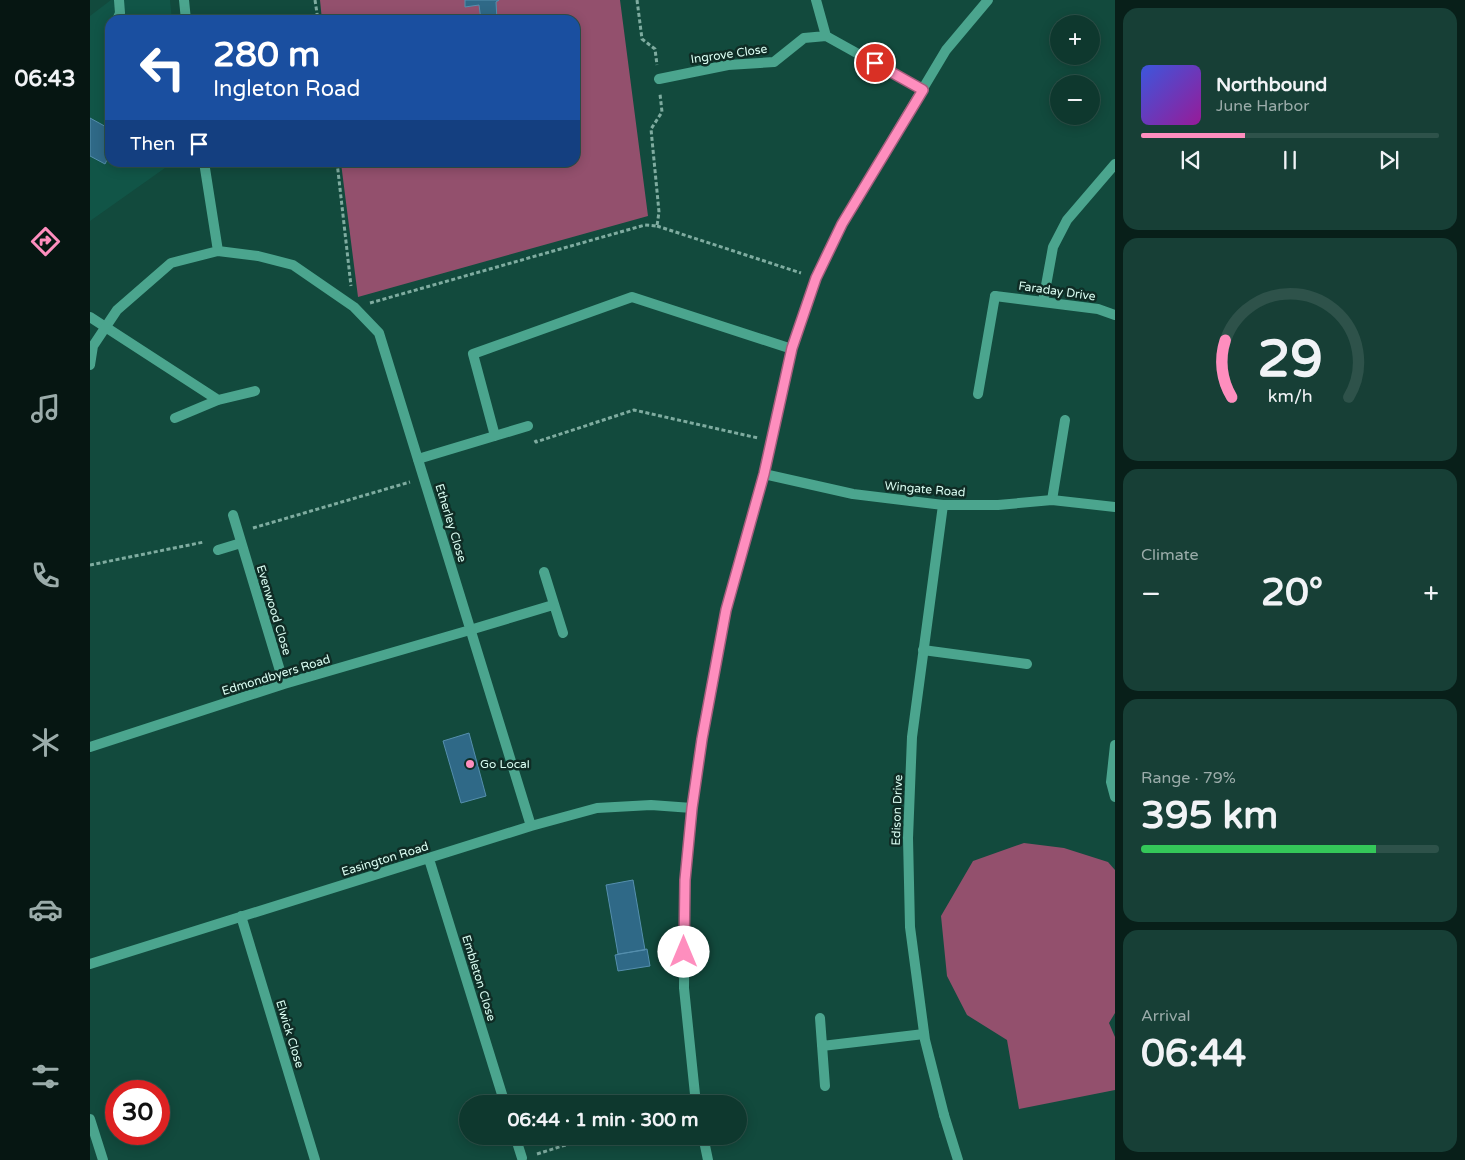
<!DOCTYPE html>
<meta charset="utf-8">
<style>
body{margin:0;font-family:"Varela Round",sans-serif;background:#173f36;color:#f1f3f6;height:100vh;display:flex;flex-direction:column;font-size:19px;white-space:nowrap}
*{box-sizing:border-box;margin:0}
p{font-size:16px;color:#9bacaa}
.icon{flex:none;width:28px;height:28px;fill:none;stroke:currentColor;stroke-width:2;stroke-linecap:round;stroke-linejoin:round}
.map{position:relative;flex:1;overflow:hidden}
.panel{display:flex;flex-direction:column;gap:8px;padding:8px;background:#081f19;width:350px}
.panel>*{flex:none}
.hud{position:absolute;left:15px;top:15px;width:475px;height:152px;border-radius:15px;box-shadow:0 2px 12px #0003,0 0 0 1px #2e524a;background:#1a4fa0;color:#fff;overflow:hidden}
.tools{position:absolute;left:960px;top:15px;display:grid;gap:10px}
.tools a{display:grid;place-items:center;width:50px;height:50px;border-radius:50%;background:#0e382e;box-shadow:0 2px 12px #0003,0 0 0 1px #2e524a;font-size:25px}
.speed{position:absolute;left:15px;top:1080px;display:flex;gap:10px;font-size:25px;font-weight:700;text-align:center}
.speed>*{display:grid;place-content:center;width:65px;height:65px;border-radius:50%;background:#0e382e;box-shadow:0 2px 12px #0003,0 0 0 1px #2e524a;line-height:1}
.speed .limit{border:8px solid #d22;background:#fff;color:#111}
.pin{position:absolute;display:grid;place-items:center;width:42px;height:42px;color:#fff;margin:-21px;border:2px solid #fff;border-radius:50%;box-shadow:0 1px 5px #0007}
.me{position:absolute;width:55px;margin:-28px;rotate:0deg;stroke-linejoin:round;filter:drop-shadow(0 0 4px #0008)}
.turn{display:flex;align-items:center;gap:18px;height:105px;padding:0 25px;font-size:22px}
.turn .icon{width:65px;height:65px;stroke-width:2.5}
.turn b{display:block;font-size:35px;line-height:42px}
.then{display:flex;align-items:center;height:48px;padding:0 25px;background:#0003;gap:10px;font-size:19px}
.big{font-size:38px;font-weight:700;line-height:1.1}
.panel .tile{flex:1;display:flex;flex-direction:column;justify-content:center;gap:8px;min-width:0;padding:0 18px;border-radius:15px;background:#173f36}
.panel .dial{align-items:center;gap:0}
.dial svg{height:130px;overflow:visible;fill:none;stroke:#2e524a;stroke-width:7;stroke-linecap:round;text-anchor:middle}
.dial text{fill:#f1f3f6;stroke:none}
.song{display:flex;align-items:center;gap:15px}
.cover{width:60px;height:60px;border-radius:8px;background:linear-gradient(135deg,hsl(230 70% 55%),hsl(300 70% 35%))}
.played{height:5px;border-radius:2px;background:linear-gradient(90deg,#fe8ebe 35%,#2e524a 35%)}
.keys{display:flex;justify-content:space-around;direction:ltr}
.heat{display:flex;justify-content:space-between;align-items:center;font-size:28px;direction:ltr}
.charge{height:8px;border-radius:4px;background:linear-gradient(90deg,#34c759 79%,#2e524a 0)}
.trip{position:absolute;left:369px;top:1095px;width:288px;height:50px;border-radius:25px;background:#0e382e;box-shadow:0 2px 12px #0003,0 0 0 1px #2e524a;font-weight:700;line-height:50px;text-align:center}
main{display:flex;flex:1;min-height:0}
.menu{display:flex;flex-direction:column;width:90px;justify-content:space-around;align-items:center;background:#061612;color:#9bacaa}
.menu .icon{width:35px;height:35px}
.menu .active{color:#fe8ebe}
.menu b{font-size:22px;color:#f1f3f6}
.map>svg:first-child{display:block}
.built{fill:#115547}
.green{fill:#93506d}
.building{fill:#2f6987;stroke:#558fae}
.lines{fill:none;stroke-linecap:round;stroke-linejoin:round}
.path{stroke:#7faca0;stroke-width:3;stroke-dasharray:4 2.5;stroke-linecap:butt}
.service{stroke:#4ba58e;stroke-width:10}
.minor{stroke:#4ba58e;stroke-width:10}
.route-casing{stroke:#a55c7c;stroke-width:12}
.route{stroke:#fe8ebe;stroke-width:9}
.poi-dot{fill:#fe8ebe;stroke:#0f2c25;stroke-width:2}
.labels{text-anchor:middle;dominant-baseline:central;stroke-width:5;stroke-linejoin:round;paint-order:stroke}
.street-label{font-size:12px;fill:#dbfef3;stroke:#0f2c25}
.poi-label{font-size:12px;fill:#dbfef3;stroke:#0f2c25;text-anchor:start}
</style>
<main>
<nav class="menu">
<b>06:43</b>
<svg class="icon active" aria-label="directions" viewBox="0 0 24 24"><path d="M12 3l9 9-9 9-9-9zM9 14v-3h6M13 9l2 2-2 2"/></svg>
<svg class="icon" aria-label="music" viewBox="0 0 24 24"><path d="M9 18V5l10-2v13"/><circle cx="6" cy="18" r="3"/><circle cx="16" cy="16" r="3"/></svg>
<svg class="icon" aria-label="phone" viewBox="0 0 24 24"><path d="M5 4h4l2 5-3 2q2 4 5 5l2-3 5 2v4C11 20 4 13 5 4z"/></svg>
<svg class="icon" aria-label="climate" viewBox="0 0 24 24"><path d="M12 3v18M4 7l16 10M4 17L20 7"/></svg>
<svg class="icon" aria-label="car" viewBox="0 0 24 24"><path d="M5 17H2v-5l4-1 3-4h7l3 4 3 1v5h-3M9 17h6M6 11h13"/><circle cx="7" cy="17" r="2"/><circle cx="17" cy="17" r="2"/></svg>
<svg class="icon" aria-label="filters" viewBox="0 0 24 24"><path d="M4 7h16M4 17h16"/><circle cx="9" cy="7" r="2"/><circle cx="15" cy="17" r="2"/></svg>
</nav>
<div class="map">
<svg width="1025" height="1160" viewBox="0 0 1025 1160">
<rect width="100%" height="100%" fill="#124a3d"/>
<!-- built -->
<path class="built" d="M21,0H80L82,20H20V162L82,163L0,221V16Z"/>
<!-- green -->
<path class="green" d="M230,0H530L558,216L268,297L251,163L485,162V20H232Z
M934,843L974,848L1018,862L1025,870V1013L1019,1023L1025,1037V1090L929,1109L917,1040L877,1015L857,976L851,916L883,861Z"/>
<!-- building -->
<path class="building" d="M375,0H409L406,2L407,20H391L389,5L375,7Z
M0,118L20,129V154L15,164L0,156Z
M379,733L396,796L371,803L353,741Z
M543,880L555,950L528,954L516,885Z
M557,949L560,966L528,971L525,955Z"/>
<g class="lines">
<!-- path -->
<path class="path" d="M225,0L228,20
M547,0L552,39L565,49L567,65
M247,162L261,286
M567,226L711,273
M280,303L555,225L567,226L569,212L561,129L572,112L570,94
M445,440L446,442L544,410L668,438
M163,528L320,482
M0,565L114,542
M447,1154L504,1136"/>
<!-- service -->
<path class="service" d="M27,20L30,13L29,0
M0,317L128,400
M888,394L905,296
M85,418L128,400L165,391
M405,436L383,354L542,297L702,349
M328,459L438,426
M962,500L975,420
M454,572L473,633
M380,630L463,605
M833,650L937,664
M730,1018L735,1086
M732,1046L834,1034
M854,1115L868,1160"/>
<!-- minor -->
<path class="minor" d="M94,0L96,20
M726,0L736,36L833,90
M569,79L638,65L684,62L714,38L736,36
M114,162L128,251
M905,296L1008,309L1025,315
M953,302L963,247L977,220L1025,164
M0,365L3,346L27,310L81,263L128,251L168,256L203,265L264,307L289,333L441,826
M674,474L763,494L853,505H908L962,500L1025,507
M853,505L822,737L818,838L820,927L835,1040L854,1115
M143,515L194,684
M128,550L151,543
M1025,745L1021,782L1025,797
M0,747L194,684L380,630
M339,859L415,1104
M151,916L225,1160
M0,964L441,826L507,808L561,805L602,808
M606,1104L594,988L595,880L602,808L612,739L636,610L674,474L702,349L726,278L752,224L856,50L898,0
M0,1119L13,1160
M425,1136L432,1158
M613,1136L618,1160"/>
</g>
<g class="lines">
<defs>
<path id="route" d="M594,952L595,880L602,808L612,739L636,610L674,474L702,348L726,278L752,224L833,90L785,63"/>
</defs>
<!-- route casing -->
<use href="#route" class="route-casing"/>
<!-- route -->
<use href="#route" class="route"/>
</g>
<!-- markers -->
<circle class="poi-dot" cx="380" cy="764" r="5"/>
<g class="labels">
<!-- street labels -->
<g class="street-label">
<text transform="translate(639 54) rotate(-8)">Ingrove Close</text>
<text transform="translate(967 291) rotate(8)">Faraday Drive</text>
<text transform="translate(835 489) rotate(5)">Wingate Road</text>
<text transform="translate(361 523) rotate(73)">Etherley Close</text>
<text transform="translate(184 610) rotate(73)">Evenwood Close</text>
<text transform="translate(186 675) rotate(-17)">Edmondbyers Road</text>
<text transform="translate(807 810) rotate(-88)">Edison Drive</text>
<text transform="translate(295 859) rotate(-17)">Easington Road</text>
<text transform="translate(389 978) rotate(73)">Embleton Close</text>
<text transform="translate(200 1034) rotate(73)">Elwick Close</text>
</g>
<!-- poi labels -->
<g class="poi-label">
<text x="390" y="764">Go Local</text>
</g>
</g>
</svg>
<div class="tools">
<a>+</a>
<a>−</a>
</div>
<div class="speed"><div class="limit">30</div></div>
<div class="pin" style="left:785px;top:63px;background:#d93025"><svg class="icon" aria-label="arrive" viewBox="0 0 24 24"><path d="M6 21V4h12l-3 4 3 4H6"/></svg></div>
<svg class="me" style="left:594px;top:952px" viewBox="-20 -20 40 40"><circle r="19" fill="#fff"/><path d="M0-13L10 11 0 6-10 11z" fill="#fe8ebe"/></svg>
<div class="trip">06:44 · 1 min · 300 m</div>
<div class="hud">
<div class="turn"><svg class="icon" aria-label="left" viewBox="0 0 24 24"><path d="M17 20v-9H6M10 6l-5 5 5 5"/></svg><div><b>280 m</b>Ingleton Road</div></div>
<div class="then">Then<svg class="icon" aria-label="arrive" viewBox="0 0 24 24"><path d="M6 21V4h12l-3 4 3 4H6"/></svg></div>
</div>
</div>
<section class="panel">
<div class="tile">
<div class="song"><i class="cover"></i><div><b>Northbound</b><p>June Harbor</p></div></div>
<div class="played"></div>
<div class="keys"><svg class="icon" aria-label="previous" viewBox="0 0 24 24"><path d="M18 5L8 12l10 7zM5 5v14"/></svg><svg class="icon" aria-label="pause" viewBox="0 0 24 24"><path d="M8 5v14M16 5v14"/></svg><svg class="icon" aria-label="next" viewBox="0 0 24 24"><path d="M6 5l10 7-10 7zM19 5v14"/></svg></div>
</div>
<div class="tile dial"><svg viewBox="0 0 100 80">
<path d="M14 69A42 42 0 1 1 86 69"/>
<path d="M14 69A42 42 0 0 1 10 34" stroke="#fe8ebe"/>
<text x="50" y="56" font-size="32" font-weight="700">29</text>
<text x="50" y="72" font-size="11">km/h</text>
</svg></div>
<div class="tile"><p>Climate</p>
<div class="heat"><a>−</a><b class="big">20°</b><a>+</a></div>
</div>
<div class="tile"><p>Range · 79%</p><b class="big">395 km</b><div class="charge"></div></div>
<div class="tile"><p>Arrival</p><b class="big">06:44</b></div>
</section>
</main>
